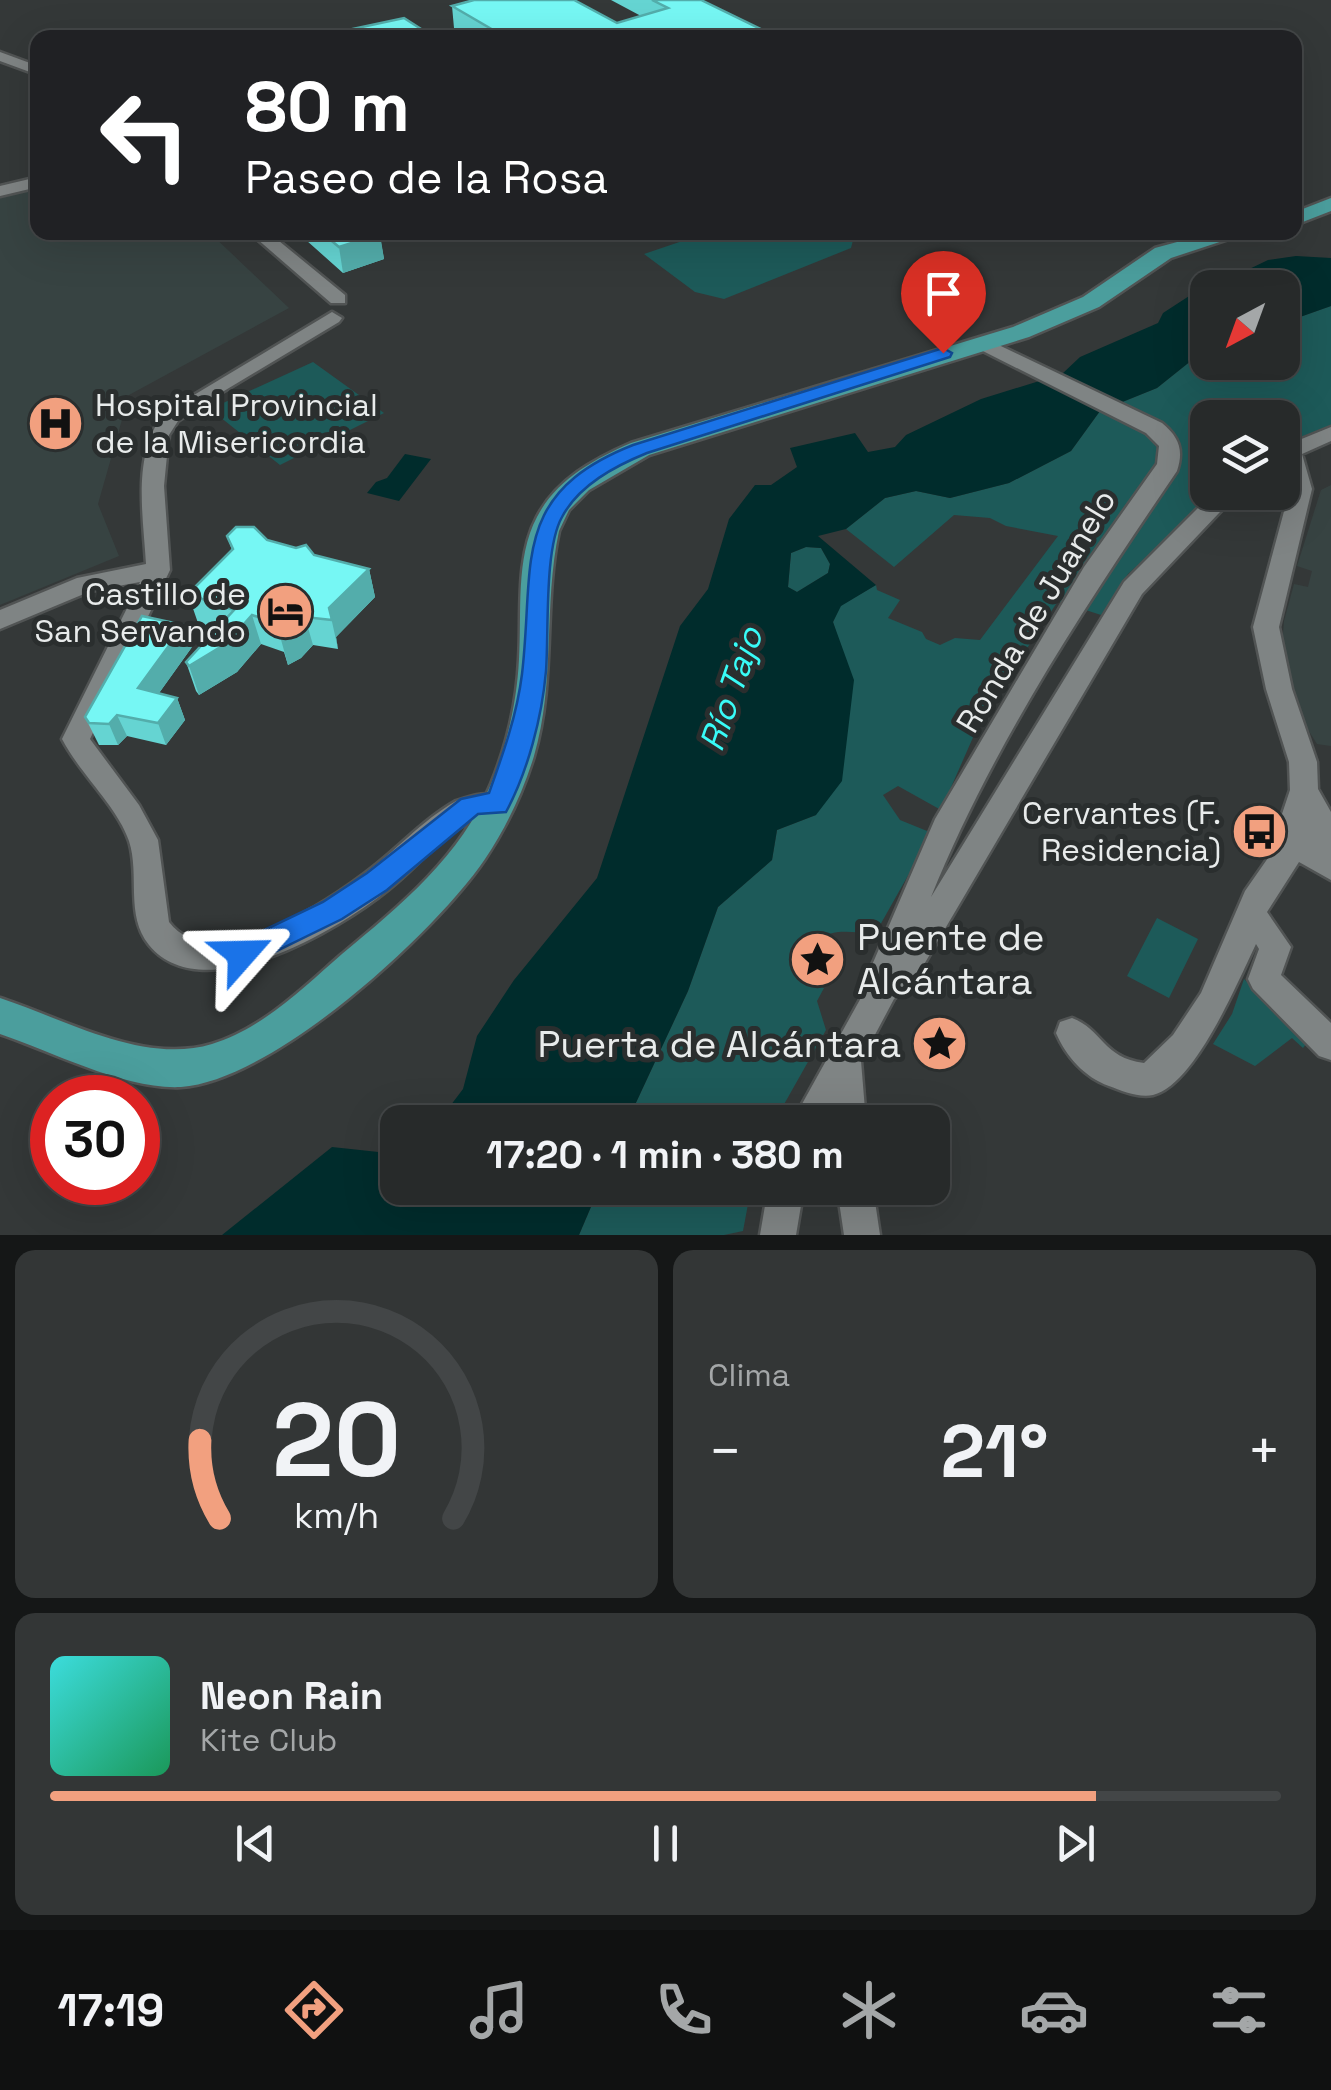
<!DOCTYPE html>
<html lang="es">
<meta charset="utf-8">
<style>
body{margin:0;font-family:"Space Grotesk",sans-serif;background:#333636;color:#f1f3f6;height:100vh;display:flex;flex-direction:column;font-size:38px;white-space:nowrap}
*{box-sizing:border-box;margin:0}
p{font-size:32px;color:#a4a7a8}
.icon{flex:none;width:55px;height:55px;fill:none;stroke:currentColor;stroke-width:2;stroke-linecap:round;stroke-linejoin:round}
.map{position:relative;height:1235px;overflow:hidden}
.drawer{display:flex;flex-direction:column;gap:15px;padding:15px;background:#151717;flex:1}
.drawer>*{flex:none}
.hud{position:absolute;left:30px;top:30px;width:1272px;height:210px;border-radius:20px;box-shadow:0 10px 40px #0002,0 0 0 2px #434647;background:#202124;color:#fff;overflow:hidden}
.needle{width:65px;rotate:221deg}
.fabs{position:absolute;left:1190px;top:270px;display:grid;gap:20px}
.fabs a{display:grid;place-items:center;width:110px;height:110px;border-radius:20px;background:#272a2a;box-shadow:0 10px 40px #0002,0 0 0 2px #434647;font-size:50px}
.speed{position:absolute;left:30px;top:1075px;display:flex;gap:20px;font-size:50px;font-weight:700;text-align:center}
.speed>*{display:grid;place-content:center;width:130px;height:130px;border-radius:50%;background:#272a2a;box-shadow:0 10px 40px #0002,0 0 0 2px #434647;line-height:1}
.speed .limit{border:15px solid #d22;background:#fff;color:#111}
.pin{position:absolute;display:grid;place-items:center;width:85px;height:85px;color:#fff;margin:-102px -42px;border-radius:50% 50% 50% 0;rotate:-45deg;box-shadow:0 0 10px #0007}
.pin .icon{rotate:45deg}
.me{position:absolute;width:110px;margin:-55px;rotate:65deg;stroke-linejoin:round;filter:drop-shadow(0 0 8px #0008)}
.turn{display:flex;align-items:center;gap:35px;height:210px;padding:0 50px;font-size:45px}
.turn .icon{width:130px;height:130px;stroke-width:2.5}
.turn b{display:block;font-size:70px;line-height:85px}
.big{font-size:75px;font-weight:800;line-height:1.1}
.drawer .widget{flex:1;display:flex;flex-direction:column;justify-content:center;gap:15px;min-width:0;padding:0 35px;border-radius:20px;background:#333636}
.drawer .dial{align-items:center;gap:0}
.dial svg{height:260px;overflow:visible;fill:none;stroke:#434647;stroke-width:7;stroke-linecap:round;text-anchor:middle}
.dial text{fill:#f1f3f6;stroke:none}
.song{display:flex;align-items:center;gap:30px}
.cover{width:120px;height:120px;border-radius:15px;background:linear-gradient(135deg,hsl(180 70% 55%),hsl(150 70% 35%))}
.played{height:10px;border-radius:5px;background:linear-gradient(90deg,#f2a07f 85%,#434647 85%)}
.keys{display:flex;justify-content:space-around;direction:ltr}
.heat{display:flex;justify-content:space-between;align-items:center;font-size:55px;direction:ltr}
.drawer .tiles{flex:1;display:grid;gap:15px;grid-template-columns:1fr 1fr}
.widget:last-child{grid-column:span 2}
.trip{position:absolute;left:380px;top:1105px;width:570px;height:100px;border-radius:20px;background:#272a2a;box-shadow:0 10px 40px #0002,0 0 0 2px #434647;font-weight:800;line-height:100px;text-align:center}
.tab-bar{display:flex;height:160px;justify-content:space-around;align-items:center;background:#101111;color:#a4a7a8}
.tab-bar .icon{width:70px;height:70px}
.tab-bar .active{color:#f2a07f}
.tab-bar b{font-size:45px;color:#f1f3f6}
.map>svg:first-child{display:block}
.built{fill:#374342}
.green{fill:#1d5a59}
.water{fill:#002c2c;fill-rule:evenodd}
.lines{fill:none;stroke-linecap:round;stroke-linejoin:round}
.minor-casing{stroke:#515454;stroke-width:5}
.major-casing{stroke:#515454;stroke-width:5}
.minor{fill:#7f8484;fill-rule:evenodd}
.major{fill:#4b9e9d;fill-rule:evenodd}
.wall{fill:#65d4d2}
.shaded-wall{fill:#53adab}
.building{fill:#76f7f4;stroke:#53adab;stroke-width:2.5}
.route{fill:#1a73e8;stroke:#114b97;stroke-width:2.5}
.labels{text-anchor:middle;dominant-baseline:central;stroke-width:10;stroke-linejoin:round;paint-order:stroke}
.poi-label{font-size:32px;fill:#e8ebeb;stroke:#2a2e2e;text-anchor:end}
.street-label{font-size:32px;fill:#e8ebeb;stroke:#2a2e2e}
.water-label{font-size:35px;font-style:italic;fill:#38fbf7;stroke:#2a2e2e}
.near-poi-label{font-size:38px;fill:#e8ebeb;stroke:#2a2e2e;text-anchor:start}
</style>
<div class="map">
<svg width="1331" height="1235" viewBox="0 0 1331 1235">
<rect width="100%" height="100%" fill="#343838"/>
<!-- built -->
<path class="built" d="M37,187L38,232L210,233L289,308L129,395L98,504L119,556L0,605V197Z
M1331,485V746L1317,744L1295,709L1282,646L1284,621L1294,584L1308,587L1312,571L1297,566L1321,490Z"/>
<!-- green -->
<path class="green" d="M846,232L853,240L851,248L724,299L695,292L644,254L706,233Z
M1331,306V425L1283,444L1282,418H1208V492L1217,493L1128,574L1101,615L1058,601L982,717L941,810L898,786L883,795L900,820L932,833L875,934C836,930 819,927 798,964L806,979L824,988L817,1001L826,1030L774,1122H627L688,991L718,907L772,860L777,830L816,815L840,645L833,622L840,606L876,585L877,590L900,600L888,618L922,632L926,639L940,645L955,638L980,640L1058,536L1006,526L990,518L954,515L894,567L846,529L885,498L916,491L950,498L1009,483L1071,451L1100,411L1157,388L1192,360L1207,354L1208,362H1282L1283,323Z
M313,362L384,413L280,465L210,409Z
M806,547L821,548L830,564L828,573L797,592L788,587L791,553Z
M1157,918L1198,939L1169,998L1127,976Z
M1244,979L1308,1042L1303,1048L1292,1038L1255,1066L1213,1044L1232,1014Z
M599,1188H751L743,1231L724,1235H579Z"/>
<!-- water -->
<path class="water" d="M1296,256L1331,258V306L1283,323L1282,288H1208L1207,354L1192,360L1157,388L1100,411L1071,451L1009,483L950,498L916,491L885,498L846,529L818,536L876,585L841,606L833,622L854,680L842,781L816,815L777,830L772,860L718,907L688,991L627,1122H438L463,1089L477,1036L514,980L597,878L680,626L708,589L729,519L755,485H771L797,467L790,448L855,433L868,452L895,447L906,435L981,399L1062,374L1080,357L1158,323L1163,313L1203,287L1236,285L1241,273L1268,260ZM806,547L821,548L830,564L828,573L797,592L788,587L791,553Z
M405,454L431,459L399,501L367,493L376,482L387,478Z
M332,1147L397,1154L398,1188H599L579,1235H222Z"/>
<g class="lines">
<defs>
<path id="minor" d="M0,52L38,66V75L0,61Z
M38,177V187L0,196V186Z
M249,232H268L345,295V303H331Z
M332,312L342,318L339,322L204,403L178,421L169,435L164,486L170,570L90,739L139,805L158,840L169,922C211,978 324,904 364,874C396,851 421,821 456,801C474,795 488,791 507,797L511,805L507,813C492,818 479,816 464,825C435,842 415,869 389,889C340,929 203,1011 149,945C125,915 140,875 129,841C117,806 80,774 62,739L140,582L91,591L0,629V610L77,578L146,564C143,513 132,455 164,413Z
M982,337L1162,423C1179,437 1184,450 1177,471C1085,606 992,746 931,897L1124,582L1214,492H1239L1142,594L916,978L894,999L861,1061L866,1122H832L831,1115L827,1122H792L867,987L869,972L935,819L1084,567L1157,464L1159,446L1146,433L975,347L972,343Z
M1331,427V441L1302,454L1312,489L1279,627L1292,689L1317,762L1318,789L1331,812V880L1299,862L1267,912L1291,947L1281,975L1331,1023V1060L1319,1056L1253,989L1248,979L1259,949L1256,944C1238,981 1195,1085 1153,1095C1139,1098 1122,1091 1109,1086C1084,1077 1066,1056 1056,1033L1060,1022L1072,1018C1102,1029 1103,1058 1144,1063L1173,1035L1201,993L1245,891L1282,838L1277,829L1290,790L1289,762L1266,689L1253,627L1290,489L1282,447Z
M768,1188H804L796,1235H760Z
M837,1188H873L880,1235H844Z"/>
<path id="major" d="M1331,198V211L1295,225V212Z
M1214,232H1250L1171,258L1099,307L1029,337L649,455L589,490L569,510L559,531C543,605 556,682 534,756C523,792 506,828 485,859C435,933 273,1081 181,1087C126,1090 53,1052 0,1034V998C64,1019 144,1065 212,1044C262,1029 304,987 342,954C400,906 461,856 491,784C507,745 517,702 519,659C522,614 515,558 537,517C556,480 594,459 631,443L1013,327L1083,297L1155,248Z"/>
</defs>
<!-- minor casing -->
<use href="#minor" class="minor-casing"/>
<!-- major casing -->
<use href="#major" class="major-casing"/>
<!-- minor -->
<use href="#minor" class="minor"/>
<!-- major -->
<use href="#major" class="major"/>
</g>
<!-- wall -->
<path class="wall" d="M611,0H701L779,38H471L454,28L452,6L617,23L641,16Z
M297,232H379L384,259L343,273Z
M227,536L267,540L314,555L369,569L375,597L336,637L338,649L313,645L301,658L288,665L284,652L261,644L237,672L199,695L196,691L186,662L216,629L198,623L188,594L232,550Z
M192,647L159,693L177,698L185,720L166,745L127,736L118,745H99L85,717Z"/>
<!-- shaded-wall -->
<path class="shaded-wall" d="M380,234L384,259L343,273L339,247Z
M369,569L375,597L336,637L338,649L329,608Z
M252,615L261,644L237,672L199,695L189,666Z
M305,617L313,645L301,658L288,665L280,636Z
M184,625L192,647L147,710L138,688Z
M177,698L185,720L166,745L158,723Z
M117,715L127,736L118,745L109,724Z"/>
<!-- building -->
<path class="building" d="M474,0H574L617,23L668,8L652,0H701L779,38H507L452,6Z
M404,18L435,38L315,37Z
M321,232H379L380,234L339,247Z
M236,527H254L267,540L296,548L306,545L314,555L369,569L329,608L332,620L305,617L294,630L280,636L279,624L252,615L227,643L189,666L186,662L234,610L188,594L233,549L227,536Z
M142,616L184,625L138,688L177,698L158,723L117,715L109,724L89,723L85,717Z"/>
<!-- route -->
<path class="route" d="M943,348L952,353L950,357L647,453C615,466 579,485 562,517C544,549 549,631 546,671C542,717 528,771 506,812L478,814L387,890L342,919L252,963L242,967L231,963L227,954L231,946L323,902L367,873L461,799L489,793C503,754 517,715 522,674C535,564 509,494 633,445Z"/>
<!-- icons -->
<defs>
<symbol id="hospital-disc" viewBox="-11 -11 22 22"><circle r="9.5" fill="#f2a07f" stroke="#2a2e2e"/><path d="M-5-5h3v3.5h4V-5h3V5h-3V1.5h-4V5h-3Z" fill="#111"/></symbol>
<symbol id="hotel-disc" viewBox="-11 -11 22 22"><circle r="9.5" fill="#f2a07f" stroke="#2a2e2e"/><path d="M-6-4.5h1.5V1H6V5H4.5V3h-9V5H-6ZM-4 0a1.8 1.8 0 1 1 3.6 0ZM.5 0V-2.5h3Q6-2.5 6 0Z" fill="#111"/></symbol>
<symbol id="bus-disc" viewBox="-11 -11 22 22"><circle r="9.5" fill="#f2a07f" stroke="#2a2e2e"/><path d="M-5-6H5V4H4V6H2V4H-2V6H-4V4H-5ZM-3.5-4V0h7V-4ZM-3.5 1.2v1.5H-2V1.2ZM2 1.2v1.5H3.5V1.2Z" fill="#111"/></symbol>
<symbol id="sight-disc" viewBox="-11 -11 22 22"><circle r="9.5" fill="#f2a07f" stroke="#2a2e2e"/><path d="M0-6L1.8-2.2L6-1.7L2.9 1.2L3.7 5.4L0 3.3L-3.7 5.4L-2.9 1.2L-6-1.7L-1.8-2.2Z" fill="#111"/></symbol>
</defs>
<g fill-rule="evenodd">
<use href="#hospital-disc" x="24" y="392" width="63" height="63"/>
<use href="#hotel-disc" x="254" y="580" width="63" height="63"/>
<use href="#bus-disc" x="1228" y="800" width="63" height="63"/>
<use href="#sight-disc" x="786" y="928" width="63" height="63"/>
<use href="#sight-disc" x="908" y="1012" width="63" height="63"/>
</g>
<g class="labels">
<!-- poi labels -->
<g class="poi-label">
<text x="95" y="405" text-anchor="start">Hospital Provincial<tspan x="95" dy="37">de la Misericordia</tspan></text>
<text x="246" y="594">Castillo de<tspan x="246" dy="37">San Servando</tspan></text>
<text x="1221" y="813">Cervantes (F.<tspan x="1221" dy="37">Residencia)</tspan></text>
</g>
<!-- street labels -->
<g class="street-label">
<text transform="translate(1036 611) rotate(-59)">Ronda de Juanelo</text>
</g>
<!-- water labels -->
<g class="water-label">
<text transform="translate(731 689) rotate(-71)">Río Tajo</text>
</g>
<!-- near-poi labels -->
<g class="near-poi-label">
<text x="857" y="937">Puente de<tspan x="857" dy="44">Alcántara</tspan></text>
<text x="901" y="1044" text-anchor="end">Puerta de Alcántara</text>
</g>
</g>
</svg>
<div class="fabs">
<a><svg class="needle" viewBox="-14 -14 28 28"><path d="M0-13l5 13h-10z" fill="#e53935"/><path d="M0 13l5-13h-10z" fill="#a4a7a8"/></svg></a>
<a><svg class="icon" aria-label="layers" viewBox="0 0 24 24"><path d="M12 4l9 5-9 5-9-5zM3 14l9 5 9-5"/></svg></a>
</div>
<div class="speed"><div class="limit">30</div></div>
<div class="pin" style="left:943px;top:353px;background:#d93025"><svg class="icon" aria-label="arrive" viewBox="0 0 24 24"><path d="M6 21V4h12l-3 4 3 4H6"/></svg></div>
<svg class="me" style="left:242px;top:954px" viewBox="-20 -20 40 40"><path d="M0-17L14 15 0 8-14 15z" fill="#1a73e8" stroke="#fff" stroke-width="4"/></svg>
<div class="trip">17:20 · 1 min · 380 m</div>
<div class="hud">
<div class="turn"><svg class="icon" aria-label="left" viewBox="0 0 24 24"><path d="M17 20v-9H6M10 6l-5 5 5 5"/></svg><div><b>80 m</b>Paseo de la Rosa</div></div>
</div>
</div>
<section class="drawer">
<div class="tiles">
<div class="widget dial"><svg viewBox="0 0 100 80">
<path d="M14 69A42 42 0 1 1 86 69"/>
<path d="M14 69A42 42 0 0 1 8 45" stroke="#f2a07f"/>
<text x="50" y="56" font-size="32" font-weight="700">20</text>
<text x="50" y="72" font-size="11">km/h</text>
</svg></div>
<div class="widget"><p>Clima</p>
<div class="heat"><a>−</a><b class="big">21°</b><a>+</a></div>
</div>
<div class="widget">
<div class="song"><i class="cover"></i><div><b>Neon Rain</b><p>Kite Club</p></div></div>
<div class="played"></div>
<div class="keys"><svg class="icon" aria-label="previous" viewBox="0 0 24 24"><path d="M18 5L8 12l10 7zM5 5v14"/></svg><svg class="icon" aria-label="pause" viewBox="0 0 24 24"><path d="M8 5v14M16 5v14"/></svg><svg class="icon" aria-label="next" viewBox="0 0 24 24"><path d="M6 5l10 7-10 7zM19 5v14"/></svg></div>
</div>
</div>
</section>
<nav class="tab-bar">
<b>17:19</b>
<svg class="icon active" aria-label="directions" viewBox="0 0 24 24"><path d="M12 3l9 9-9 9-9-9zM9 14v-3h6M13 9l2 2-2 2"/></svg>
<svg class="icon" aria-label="music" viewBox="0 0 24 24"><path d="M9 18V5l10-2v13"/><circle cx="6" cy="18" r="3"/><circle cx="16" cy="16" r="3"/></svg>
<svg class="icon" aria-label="phone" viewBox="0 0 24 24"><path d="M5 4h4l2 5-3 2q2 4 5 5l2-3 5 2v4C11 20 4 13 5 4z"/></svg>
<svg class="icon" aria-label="climate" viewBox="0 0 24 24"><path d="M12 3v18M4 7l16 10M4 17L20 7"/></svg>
<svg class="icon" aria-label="car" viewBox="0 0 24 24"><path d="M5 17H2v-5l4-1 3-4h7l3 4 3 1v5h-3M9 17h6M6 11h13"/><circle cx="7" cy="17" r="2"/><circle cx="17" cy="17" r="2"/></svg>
<svg class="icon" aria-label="filters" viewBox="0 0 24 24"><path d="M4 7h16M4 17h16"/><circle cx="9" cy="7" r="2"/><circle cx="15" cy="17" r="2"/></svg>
</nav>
